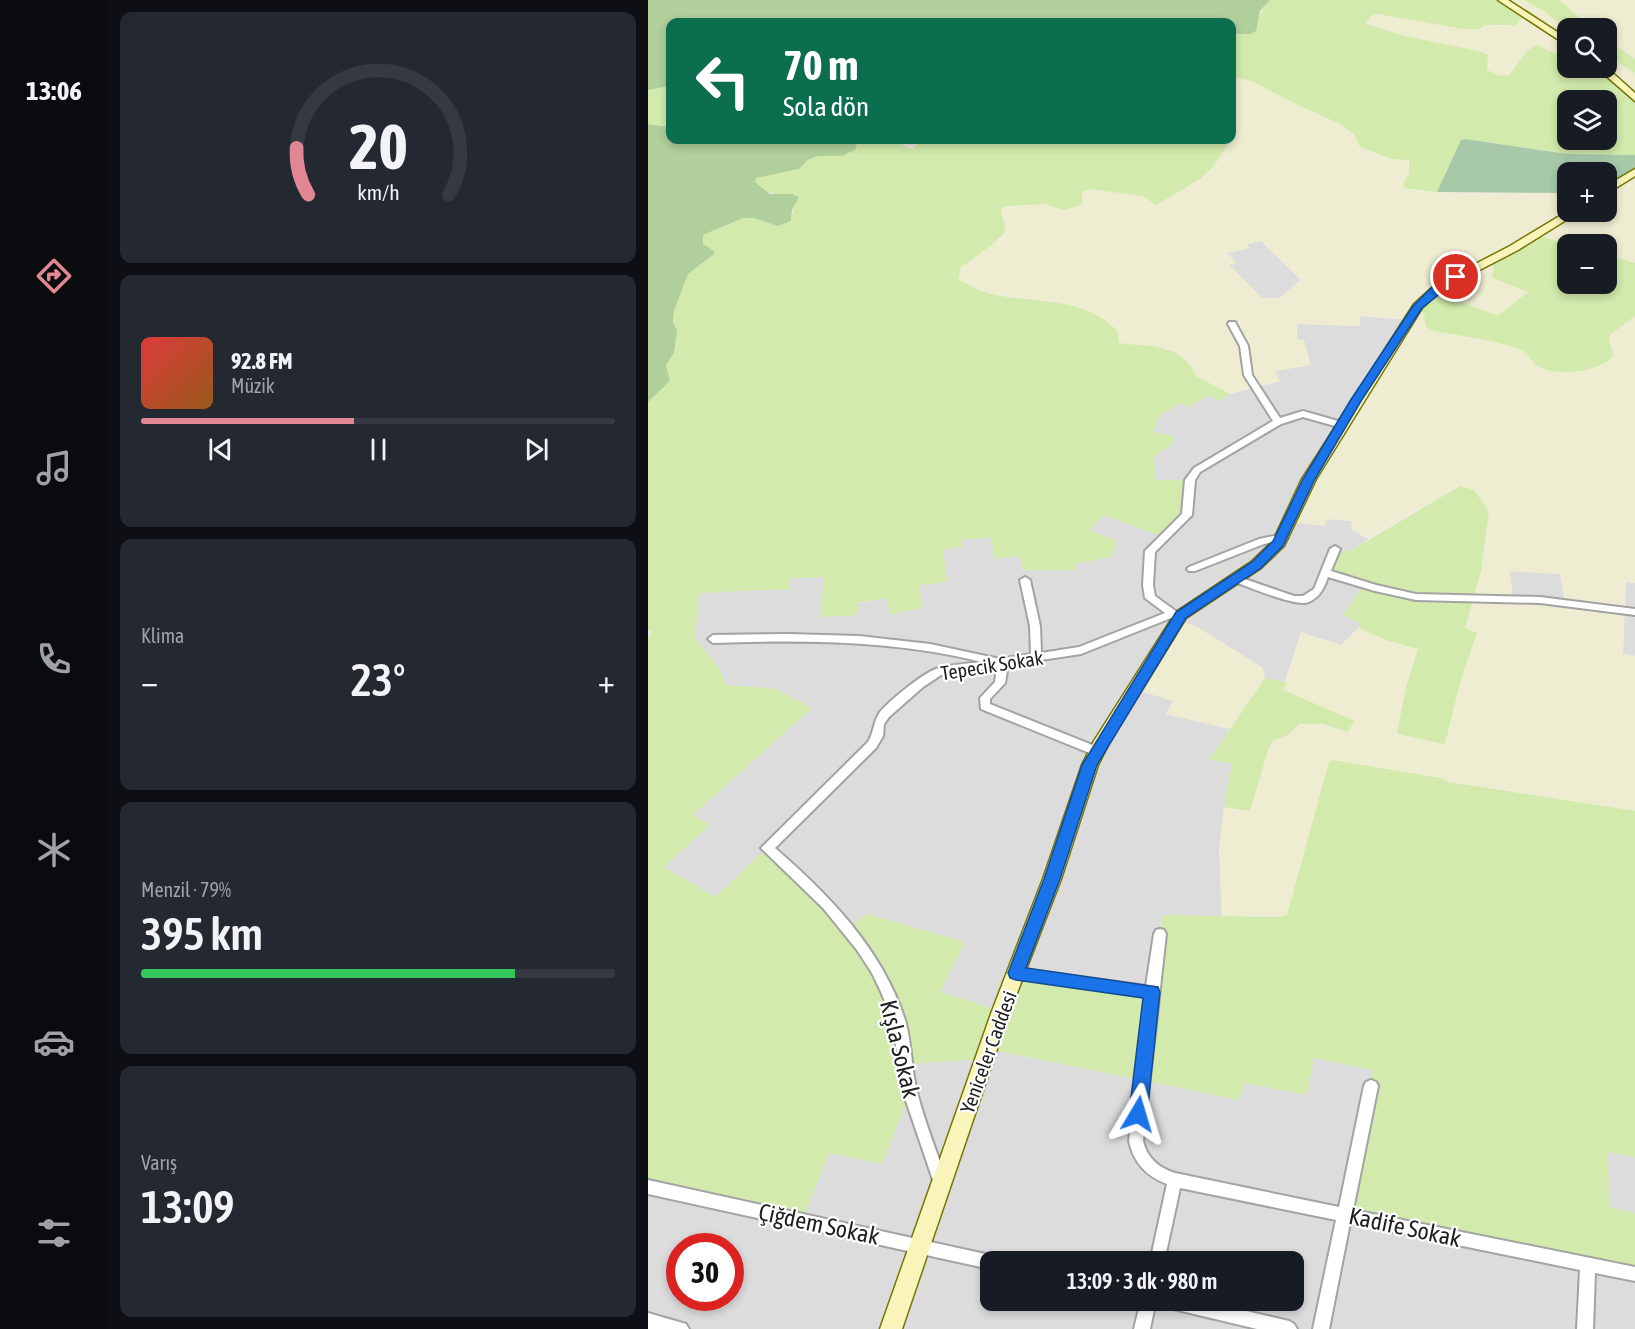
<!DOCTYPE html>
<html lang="tr">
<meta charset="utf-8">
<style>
body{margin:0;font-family:"Asap Condensed",sans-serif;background:#242831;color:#f1f3f6;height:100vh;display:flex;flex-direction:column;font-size:22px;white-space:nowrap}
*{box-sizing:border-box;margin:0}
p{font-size:20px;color:#9ea1a6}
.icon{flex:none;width:33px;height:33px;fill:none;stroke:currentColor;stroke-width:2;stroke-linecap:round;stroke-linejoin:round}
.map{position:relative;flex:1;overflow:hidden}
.side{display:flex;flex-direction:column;gap:12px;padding:12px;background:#0d0f14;width:540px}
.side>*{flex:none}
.top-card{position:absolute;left:18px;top:18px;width:570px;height:126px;border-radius:12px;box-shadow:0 3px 9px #0003;background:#0b6e4f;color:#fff;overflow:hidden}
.tools{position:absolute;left:909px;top:18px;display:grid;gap:12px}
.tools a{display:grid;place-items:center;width:60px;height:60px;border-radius:12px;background:#171b24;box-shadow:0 3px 9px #0003;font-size:30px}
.speed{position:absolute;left:18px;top:1233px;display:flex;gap:12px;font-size:30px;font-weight:700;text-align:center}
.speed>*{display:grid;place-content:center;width:78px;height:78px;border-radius:50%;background:#171b24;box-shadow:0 3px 9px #0003;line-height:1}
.speed .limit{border:9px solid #d22;background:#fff;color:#111}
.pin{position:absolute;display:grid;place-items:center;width:51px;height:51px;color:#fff;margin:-26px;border:3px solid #fff;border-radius:50%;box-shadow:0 2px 6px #0007}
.me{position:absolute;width:66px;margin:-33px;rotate:7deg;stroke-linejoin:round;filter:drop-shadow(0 0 4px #0008)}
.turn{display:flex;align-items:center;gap:21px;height:126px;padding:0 18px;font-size:27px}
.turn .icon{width:78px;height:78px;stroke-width:2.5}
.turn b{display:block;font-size:42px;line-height:51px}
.big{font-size:45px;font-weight:600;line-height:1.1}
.side .tile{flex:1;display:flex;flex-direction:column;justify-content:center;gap:9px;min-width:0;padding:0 21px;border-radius:12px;background:#242831}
.side .dial{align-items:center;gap:0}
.dial svg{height:156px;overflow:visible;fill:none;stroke:#363941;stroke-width:7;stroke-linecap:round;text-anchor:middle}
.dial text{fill:#f1f3f6;stroke:none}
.song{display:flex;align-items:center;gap:18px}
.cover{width:72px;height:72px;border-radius:9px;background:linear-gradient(135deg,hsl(0 70% 55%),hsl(30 70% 35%))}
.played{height:6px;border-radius:3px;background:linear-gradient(90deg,#e18693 45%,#363941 45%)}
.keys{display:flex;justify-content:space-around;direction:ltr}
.heat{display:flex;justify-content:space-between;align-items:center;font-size:33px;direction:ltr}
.charge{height:9px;border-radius:4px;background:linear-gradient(90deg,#34c759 79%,#363941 0)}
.trip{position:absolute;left:332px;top:1251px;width:324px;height:60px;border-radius:12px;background:#171b24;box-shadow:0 3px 9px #0003;font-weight:600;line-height:60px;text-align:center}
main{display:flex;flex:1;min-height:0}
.tab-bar{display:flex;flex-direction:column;width:108px;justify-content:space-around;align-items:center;background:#090b0e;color:#9ea1a6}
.tab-bar .icon{width:42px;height:42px}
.tab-bar .current{color:#e18693}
.tab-bar b{font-size:27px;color:#f1f3f6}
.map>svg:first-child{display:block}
.residential{fill:#dddcdc;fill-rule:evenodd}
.farmland{fill:#eeedd1;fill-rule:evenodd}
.grass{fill:#d2eaac;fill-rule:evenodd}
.forest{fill:#b0cf9b}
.cemetery{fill:#a7c9a8}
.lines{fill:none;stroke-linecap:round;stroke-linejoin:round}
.street-casing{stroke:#a3a3a3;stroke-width:4}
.secondary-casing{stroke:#777605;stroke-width:3}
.street{fill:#fff;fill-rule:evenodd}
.secondary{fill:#f9f5ba;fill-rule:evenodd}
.route{fill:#1a73e8;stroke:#114b97;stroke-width:1.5}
.labels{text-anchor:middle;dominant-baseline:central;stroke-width:4.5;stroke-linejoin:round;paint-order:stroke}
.street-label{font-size:20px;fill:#1f1f1f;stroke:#fff}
.near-street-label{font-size:24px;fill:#1f1f1f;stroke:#fff}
</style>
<main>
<nav class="tab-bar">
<b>13:06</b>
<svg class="icon current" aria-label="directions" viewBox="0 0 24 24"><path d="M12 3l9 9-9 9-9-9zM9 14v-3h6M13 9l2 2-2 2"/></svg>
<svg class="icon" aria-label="music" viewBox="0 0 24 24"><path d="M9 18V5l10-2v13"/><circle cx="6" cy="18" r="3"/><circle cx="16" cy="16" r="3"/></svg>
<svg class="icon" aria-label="phone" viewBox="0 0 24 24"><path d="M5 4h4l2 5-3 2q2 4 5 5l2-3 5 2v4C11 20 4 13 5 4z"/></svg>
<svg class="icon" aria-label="climate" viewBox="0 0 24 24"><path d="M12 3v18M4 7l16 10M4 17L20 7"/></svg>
<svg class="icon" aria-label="car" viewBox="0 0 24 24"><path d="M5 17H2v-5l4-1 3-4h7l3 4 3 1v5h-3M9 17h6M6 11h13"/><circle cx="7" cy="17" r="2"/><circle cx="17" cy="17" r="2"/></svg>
<svg class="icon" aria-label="filters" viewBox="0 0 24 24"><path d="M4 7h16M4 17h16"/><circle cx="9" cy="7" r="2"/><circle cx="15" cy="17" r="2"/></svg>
</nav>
<section class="side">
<div class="tile dial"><svg viewBox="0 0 100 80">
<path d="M14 69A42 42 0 1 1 86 69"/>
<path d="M14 69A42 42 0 0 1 8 45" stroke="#e18693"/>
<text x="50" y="56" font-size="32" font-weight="700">20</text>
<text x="50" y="72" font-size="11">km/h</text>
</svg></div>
<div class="tile">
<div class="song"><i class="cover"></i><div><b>92.8 FM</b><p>Müzik</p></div></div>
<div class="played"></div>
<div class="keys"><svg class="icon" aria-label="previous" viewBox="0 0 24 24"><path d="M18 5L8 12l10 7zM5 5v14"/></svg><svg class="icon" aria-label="pause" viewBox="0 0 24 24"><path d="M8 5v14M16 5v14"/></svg><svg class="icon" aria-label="next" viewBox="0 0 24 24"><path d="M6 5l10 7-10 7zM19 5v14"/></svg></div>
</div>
<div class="tile"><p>Klima</p>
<div class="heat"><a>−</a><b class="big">23°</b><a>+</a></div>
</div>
<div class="tile"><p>Menzil · 79%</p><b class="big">395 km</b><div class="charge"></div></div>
<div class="tile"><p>Varış</p><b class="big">13:09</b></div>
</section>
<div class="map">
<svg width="987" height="1329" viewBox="0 0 987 1329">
<rect width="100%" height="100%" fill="#f0ebe6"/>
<!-- residential -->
<path class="residential" d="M613,241L653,280L631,298H614L581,265L588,263L579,253L601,248L598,244Z
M712,316L761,320L694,425L677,526L679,519L704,521V530L720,539L702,551L717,585L714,624L693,645L653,633L639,682L617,678L614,667L486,689L526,701L518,714L582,729L562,759L584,763L571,849L574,916L514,915L504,992L353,1011L291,992L317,942L200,927L67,897L15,867L61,825L45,815L164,708L128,689L78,685L70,666L47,639L51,593L140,589L142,578L177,577L209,604L238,598L242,614L271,585L295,549L313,540L343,537L372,556L375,570H428L426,564L441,531L456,515L515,537L533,480H507L506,457L525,443L526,436L505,433L512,415L533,402L541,407L560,395L571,400L582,394L632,381L626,371L662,365L649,339V324L711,326Z
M861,571L912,574L917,602L865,599Z
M978,582L987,583V656L975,654Z
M340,1049L591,1100L597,1083L665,1058L725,1070L723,1086L987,1274V1329H0V1187L181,1153L256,1064L336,1059ZM32,1246H82V1298H32ZM342,1262H645V1300H342Z
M960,1151L987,1157V1213L961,1208Z"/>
<!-- farmland -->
<path class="farmland" d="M854,0H876L898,12L914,25L919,31V59L913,55L880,50L861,75L852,76L839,70L840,55L835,53L757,36L718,24L723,16L736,14L814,29L836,25L858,27Z
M911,0H987V59L959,39L958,28H943Z
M959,56L987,73V98L958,68Z
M584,77L604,81L650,105L692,124L707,134L712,147L721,152L743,159L761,160V174L755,184L757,188L806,193H919L920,212H958L959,191L987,172V583L977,582L975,654L987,656V811L800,782L793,778L684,760L681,763L642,909L639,915L631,917L574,916L571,849L576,807L602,811L620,750L626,740L640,735L651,724L660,722L699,732L691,715L634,690L653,632L693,645L711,628L738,640L770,648L758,687L749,734L797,744L813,679L829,633L817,628L833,571L840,529L772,507L720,539L704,530L703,521L679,519L677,526L641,522L761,320L713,316L711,326L649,324V339L656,340L663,365L627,371L632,381L582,394L548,376L544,365L536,357L522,350L471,343L466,328L452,318L408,302L344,294L310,279L313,267L324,261L334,250L355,238L357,233L353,208L358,206L397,204L417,210L435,202L434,192L442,189L496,196L505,205L552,179L565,167L584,140ZM613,241L653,280L631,298H614L581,265L588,263L579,253L602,248L599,244ZM920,244H958V284H920ZM862,571L912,574L917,602L865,599Z
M534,622L546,625L614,667L617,678L582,729L518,714L525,701L486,689Z"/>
<!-- grass -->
<path class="grass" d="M622,0H854L877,15L867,25H836L832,29H815L730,14L723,16L718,24L757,36L835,52L840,55L839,70L852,76L861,75L880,50L889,45L919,59L920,68H954L987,98V155L919,154L817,139L813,141L789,192L757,188L755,183L761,174V160L743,159L712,147L706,134L692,124L650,105L604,81L584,77V34H602C612,23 609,13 622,0ZM920,100H958V140H920Z
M876,0H911L943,28H920L919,31L898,12Z
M958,39L987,59V73L959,56Z
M22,86V127L0,124V90Z
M211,140H253L250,143L264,149L274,140H583L565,167L552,179L508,205L495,196L442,189L434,192V204L417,210L397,204L358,206L353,208C353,216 358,224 357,232C357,235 319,264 313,267L310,279C321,285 332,291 344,294C386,304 438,296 470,332L471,343C500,347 535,343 548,376L582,394L571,401L560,395L541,407L533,403L512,415L505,432L526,436L525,443L506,457L507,480H542L541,511L515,537L456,515L441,530L469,541L463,557L426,564L428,570H375L372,556L347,559L343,537L313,540L314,547L295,549L299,582L271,585L274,608L242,614L238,598L210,603L208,615L172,617L176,577L142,578L141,589L51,593L47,639L70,666L78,685L128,689L164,708L45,815L62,825L16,867L67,897L119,848L200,927L220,914L317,942L292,992L353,1011L368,973L504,992L514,915L631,917L639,915L681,762L685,760L793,778L800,782L987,811V1157L960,1152L961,1207L987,1213V1274L697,1214L725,1070L666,1058L659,1095L597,1083L591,1100L341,1049L337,1059L257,1064L262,1091L235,1164L181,1153L154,1221L0,1187V638L4,632L0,630V402L22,381L18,365L26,353L29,330L25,322L26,311L40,274L66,254V251L55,245V235L95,218H105L130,226L143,221L146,207L135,195C123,195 116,190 107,182L108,178L151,169L163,158L175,154L199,155L210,146Z
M887,235L921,244L920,284H958L959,255L987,263V316L963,334L961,338L965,356C953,372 902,379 886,363C877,353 883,353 865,347C840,339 813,336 787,331L778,327L776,314L769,307L785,291L850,316L880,292L844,278L846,267L841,261Z
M812,486L826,490L841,511L833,571L817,628L829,633L813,679L797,744L749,734L758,687L770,649L738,640L711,628L713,624L695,615L716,585L677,573L686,551H702Z
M617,678L639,682L635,690L707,721L699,732L675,724H651L640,735L626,740L620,750L602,811L576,807L584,763L561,760Z"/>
<!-- forest -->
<path class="forest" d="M0,0H622L612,11L608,31L602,34H584V22L513,20L502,22H22V86L0,90Z
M0,124L22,127V140H211L207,150L194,156H169L160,160L151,169L108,178L107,182L122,194H144L151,197L144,210L143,221L130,226L105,218H95L55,235V244L66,251V254L40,274L26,311L25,322L29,330L26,353L18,365L22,381L0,402Z"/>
<!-- cemetery -->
<path class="cemetery" d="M817,139L919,154L987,155V172L959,191L958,172H920L919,193L789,192L813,140Z"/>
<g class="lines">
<defs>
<path id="street" d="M581,322H587L600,346L604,375L632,418L655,411L697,423L698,425L694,428L655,417L633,424L552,472L547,480L544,515L507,552L505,585L507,596L529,612L537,613L538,615L537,617L523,618L433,654L360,665L357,683L342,699V704L452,748L454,751L452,754H444L333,709L332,698L347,682L349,667L293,675L275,687L241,717L236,724L235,736L228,748L127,848C182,896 234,949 257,1020C264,1044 263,1069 269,1092C277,1123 289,1153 300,1183L298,1188L293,1190L288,1188L286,1183L255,1092L244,1020L234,994L224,973L209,950L175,908L113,848L220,742C226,733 225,722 232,712C241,701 274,674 288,669C302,664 319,664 334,662C246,640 155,640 65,643L60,639L65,635L140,634L211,636L282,644L352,659L383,654L382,626L372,580L377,577L382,580L392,626L393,653L431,647L517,613L497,598L495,585L497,551L534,514L537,480L546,468L625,421L596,375L592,346L580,324Z
M635,534L638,535L640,537L638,539L616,544L547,571H541L539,569L541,567L611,539Z
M687,546L692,549L683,571L728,585L768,594L892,597L987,609V615L892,603L768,600L727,591L680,577C676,588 672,597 661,602C649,608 599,586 584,581L583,579L588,576L646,596H655L666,589L682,549Z
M512,929L516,930L518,934L495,1141C499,1158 511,1168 527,1173L691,1207L716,1086L718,1082L723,1080L728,1082L730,1086L705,1210L987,1267V1281L947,1273L945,1329H929L932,1270L702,1223L681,1329H665L688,1220L532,1188L516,1262H502L519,1184C498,1176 486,1163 481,1141L497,996L368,978L364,977L362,973L364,969L368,968L498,986L506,934L508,930Z
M0,1180L342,1255L347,1257L349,1262H342V1269L0,1194Z
M493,1300H508L502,1329H486Z
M510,1300H551L641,1321L646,1324L649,1329H609L517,1307L512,1305Z
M0,1313L38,1324L41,1329H0Z"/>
<path id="secondary" d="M850,0H860L920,39V46Z
M958,67L987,93V101L949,68Z
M987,169V176L958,194V186Z
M920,211L931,212L870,250L795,289L774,308L668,479L636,546L613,568L538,618L461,743L450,765L413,879L362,1011L254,1329H232L344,1011L395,879L434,765L446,741L528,612L603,562L625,541L654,479L766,304L787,285L862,246Z"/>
</defs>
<!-- street casing -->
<use href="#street" class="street-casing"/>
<!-- secondary casing -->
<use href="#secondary" class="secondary-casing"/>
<!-- street -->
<use href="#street" class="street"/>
<!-- secondary -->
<use href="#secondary" class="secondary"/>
</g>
<!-- route -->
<path class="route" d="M804,274L813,277L774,308L713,401L667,479L635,546L613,568L538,618L449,765L412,879L378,968L510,987L512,992L499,1114L496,1120L490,1122L484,1120L481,1114L495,998L368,980L362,978L360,973L396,879L434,765L528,612L604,562L625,541L655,479L702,401L765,306L782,289Z"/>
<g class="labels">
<!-- street labels -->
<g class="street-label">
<text transform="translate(344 665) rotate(-9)">Tepecik Sokak</text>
<text transform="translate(340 1052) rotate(-70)">Yeniceler Caddesi</text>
</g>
<!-- near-street labels -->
<g class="near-street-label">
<text transform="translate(252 1049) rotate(76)">Kışla Sokak</text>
<text transform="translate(171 1224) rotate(12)">Çiğdem Sokak</text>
<text transform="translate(757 1227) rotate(12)">Kadife Sokak</text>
</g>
</g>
</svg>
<div class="tools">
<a><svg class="icon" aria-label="search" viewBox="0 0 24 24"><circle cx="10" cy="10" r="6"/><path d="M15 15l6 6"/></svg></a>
<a><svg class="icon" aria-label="layers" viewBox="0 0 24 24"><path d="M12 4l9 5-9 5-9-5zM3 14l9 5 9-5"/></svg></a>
<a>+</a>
<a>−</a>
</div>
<div class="speed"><div class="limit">30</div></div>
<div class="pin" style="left:808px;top:277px;background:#d93025"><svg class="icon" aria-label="arrive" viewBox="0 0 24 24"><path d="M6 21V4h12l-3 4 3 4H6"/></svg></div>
<svg class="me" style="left:490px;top:1114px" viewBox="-20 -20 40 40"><path d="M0-17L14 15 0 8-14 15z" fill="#1a73e8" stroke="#fff" stroke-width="4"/></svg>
<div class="trip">13:09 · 3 dk · 980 m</div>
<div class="top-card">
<div class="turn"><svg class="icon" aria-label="left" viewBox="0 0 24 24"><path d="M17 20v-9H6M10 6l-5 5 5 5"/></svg><div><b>70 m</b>Sola dön</div></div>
</div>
</div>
</main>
